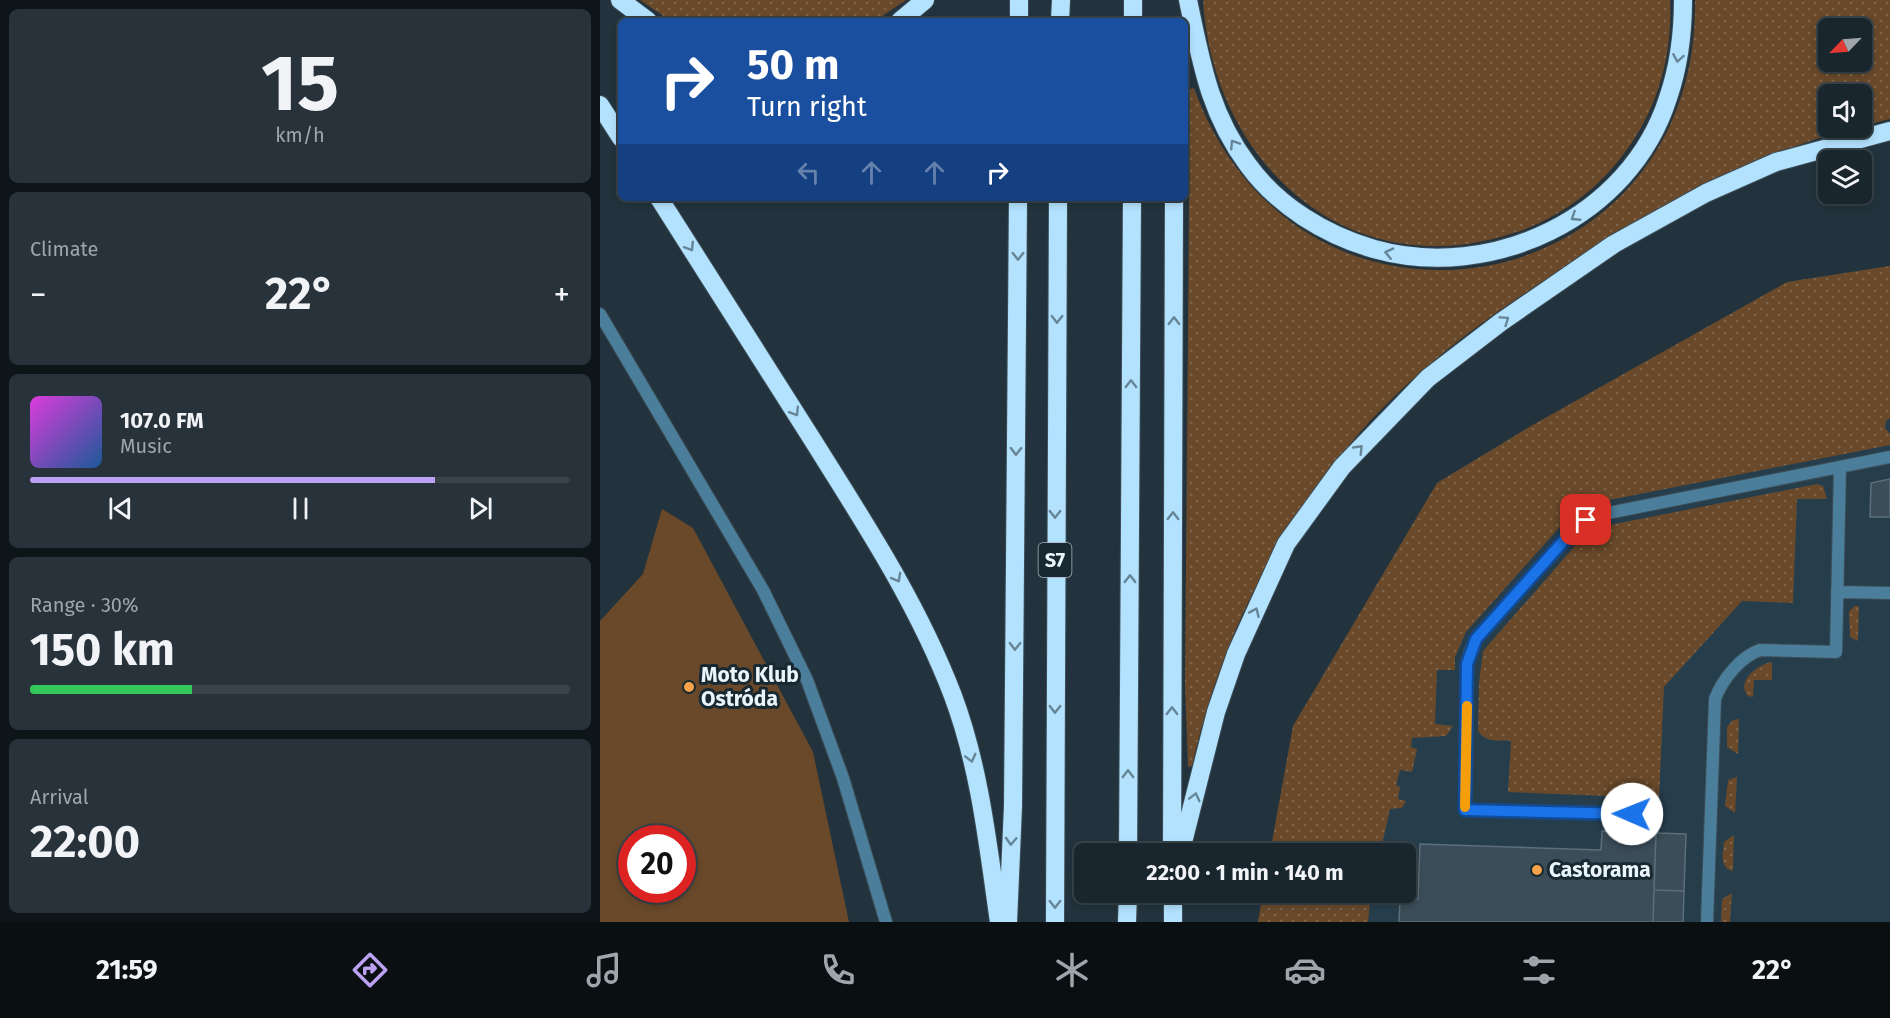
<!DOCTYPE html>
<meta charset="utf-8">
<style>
body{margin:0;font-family:"Fira Sans",sans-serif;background:#27323a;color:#f1f3f6;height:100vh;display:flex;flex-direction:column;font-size:22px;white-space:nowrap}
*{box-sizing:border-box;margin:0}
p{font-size:20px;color:#9fa5aa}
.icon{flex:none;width:33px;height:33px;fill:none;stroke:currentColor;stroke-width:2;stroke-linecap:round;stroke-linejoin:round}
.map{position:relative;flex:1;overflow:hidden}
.drawer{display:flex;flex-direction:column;gap:9px;padding:9px;background:#0e1519;width:600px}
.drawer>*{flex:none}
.top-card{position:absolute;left:18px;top:18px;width:570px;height:183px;border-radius:9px;box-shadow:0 3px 9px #0003,0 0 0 2px #38434a;background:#1a4fa0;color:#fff;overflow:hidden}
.needle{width:39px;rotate:245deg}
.tools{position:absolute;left:1218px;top:18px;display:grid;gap:12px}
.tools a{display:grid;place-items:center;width:54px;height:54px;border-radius:9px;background:#1a262e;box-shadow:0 3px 9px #0003,0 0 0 2px #38434a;font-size:30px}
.speed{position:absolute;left:18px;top:825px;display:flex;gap:12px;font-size:30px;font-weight:700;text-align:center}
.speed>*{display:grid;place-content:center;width:78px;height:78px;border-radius:50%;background:#1a262e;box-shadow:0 3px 9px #0003,0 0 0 2px #38434a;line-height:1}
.speed .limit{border:9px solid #d22;background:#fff;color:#111}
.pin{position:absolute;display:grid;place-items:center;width:51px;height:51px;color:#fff;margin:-26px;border-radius:12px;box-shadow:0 3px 9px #0006}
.me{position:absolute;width:66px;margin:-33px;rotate:271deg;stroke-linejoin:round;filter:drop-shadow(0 0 4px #0008)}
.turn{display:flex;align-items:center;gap:21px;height:126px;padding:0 30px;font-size:27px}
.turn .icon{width:78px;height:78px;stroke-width:2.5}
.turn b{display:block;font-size:42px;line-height:51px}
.lanes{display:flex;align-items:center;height:57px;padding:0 30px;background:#0003;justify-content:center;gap:30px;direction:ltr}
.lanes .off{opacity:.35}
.big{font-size:45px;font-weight:700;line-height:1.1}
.drawer .tile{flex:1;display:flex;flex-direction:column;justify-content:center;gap:9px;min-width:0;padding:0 21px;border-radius:9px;background:#27323a}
.drawer .dial{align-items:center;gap:0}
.dial b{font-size:78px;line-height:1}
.song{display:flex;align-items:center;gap:18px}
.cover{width:72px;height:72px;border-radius:9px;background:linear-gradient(135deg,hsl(300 70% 55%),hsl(210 70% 35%))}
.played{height:6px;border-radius:3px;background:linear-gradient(90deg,#bca0f2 75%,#38434a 75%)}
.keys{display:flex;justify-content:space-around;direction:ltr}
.heat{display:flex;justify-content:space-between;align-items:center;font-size:33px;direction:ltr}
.charge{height:9px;border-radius:4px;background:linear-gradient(90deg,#34c759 30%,#38434a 0)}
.trip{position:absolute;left:474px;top:843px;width:342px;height:60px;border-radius:9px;background:#1a262e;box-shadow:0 3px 9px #0003,0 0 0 2px #38434a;font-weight:700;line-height:60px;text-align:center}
.menu{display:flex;height:96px;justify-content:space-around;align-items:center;background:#0a0f12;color:#9fa5aa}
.menu .icon{width:42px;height:42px}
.menu .current{color:#bca0f2}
.menu b{font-size:27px;color:#f1f3f6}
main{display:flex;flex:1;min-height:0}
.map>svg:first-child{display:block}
.built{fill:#263e4c}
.grass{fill:url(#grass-dots);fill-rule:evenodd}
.pitch{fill:#69492a;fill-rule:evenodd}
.building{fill:#3b4d58;stroke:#5c6f7a;stroke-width:1.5}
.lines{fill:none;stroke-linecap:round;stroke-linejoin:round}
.lane-casing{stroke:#3e4e58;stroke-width:14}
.street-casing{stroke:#3e4e58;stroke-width:14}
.highway-casing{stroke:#3e4e58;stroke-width:20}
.lane{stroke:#4b7e9b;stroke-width:12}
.street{stroke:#4b7e9b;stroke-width:12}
.highway{stroke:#b3e2fe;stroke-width:18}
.oneway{stroke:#668698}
.route-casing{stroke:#114b97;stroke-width:15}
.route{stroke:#1a73e8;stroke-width:10}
.slow{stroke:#f59e0b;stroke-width:10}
.poi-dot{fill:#f7a148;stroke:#182932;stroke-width:2}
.labels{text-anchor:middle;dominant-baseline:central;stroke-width:6;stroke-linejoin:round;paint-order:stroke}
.shield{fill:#182932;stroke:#acb8bf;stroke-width:1.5}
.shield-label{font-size:20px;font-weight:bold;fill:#ebf5fc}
.poi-label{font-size:21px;font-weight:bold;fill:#ebf5fc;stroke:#182932;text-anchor:start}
</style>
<main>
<section class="drawer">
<div class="tile dial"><b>15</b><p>km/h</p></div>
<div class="tile"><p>Climate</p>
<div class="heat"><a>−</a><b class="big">22°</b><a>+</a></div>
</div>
<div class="tile">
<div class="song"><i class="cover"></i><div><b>107.0 FM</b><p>Music</p></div></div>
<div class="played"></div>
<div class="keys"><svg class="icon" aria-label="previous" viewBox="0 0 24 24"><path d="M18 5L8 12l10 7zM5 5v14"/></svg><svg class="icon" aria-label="pause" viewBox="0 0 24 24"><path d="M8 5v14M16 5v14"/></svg><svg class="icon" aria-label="next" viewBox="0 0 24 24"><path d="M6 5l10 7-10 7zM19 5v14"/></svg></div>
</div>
<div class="tile"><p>Range · 30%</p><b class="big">150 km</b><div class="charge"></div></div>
<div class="tile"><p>Arrival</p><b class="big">22:00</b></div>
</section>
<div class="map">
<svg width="1290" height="922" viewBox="0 0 1290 922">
<defs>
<pattern id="grass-dots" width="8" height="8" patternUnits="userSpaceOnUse" patternTransform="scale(1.5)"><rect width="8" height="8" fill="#69492a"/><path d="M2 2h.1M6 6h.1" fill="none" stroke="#7f644a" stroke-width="1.8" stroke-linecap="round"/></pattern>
</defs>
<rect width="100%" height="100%" fill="#22333d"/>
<!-- built -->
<path class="built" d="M1290,266V922H658L663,893L806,892V854L670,853L693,726L837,483L931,426L1187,282Z"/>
<!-- grass -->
<path class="grass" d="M40,0H306L275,21H71Z
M603,0H1070C1073,58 1056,115 1019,160C989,198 947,225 900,237C739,282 612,156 603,0Z
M1095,0H1290V119L1262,126V94H1228V128H1254C1148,156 1062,203 971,263C920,296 868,330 822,371C704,473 626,614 592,766L588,767L585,684L590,89L594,88C699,377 1100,303 1095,0ZM1228,28H1262V62H1228Z
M1290,266V418L1286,421L1285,428L1290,434V445L994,503L967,519L866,632L855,657V670H837L835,724L853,726L846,736L812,738L811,747L817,749L812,772L800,770L796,785L800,787L798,799L806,801L802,808L790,809L780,853H670L693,726L837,483L931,426L1187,282Z
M1217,484L1223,486L1227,499H1197L1193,603L1142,601L1064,687L1059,798L908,792L911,741C898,740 884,743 878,730L879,683L883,651L981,539L1000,527Z
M1255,606H1259L1258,641L1250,637L1249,611Z
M1172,662V680H1154L1153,697L1148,696C1135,682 1158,664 1172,662Z
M1139,719L1138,754L1127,747V727L1133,720Z
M1137,777L1135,813L1125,806L1128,780Z
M1134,835L1133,871C1119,868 1123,854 1124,842Z
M663,893H771L768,922H658Z
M1132,893L1130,922H1121L1122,899Z"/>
<!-- pitch -->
<path class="pitch" d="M62,509L93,528L213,752L249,922H0V621L43,574ZM32,838H82V890H32Z"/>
<!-- building -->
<path class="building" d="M1290,479V517H1270L1271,483Z
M1002,831L1056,833L1053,922H799L800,899H818L820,844L1001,850Z
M1056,833L1086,834L1084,891L1054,890Z
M1054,890L1084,891L1083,922H1053Z"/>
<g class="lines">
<defs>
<path id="lane" d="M1237,592L1290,593
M1056,814L865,810L867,664L870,652L876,639L976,527L993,516L1290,457
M1107,922L1115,699C1122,680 1141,656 1160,650L1236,652L1240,467"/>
<path id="street" d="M0,314L163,590L207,680L243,778L286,922"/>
<path id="highway" d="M20,0L48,21
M588,0C601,61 609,113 648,165C678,206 725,235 774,249C891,282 1030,218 1068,98C1079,66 1083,34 1083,0
M300,21L325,0
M419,21V0
M460,21L461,0
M533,21V0
M0,105L21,138
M59,198C110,278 161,358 212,439C264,522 318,604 353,696C380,768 388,846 399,922
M528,854L532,198
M572,854L574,198
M580,854L616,712L636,654L686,544L742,467L828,378L901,322L1014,244L1106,193L1176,162L1290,131
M573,892V922
M408,922L413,806L418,198
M455,922L458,198
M527,922L528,892"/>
</defs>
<!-- lane casing -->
<use href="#lane" class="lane-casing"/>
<!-- street casing -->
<use href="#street" class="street-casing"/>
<!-- highway casing -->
<use href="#highway" class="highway-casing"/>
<!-- lane -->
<use href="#lane" class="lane"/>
<!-- street -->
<use href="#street" class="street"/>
<!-- highway -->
<use href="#highway" class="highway"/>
</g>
<!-- one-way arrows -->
<defs><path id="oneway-chevron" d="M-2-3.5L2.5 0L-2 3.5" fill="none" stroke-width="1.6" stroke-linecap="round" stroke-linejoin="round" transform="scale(1.5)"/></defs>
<g class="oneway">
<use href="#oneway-chevron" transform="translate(1078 58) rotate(100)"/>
<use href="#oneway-chevron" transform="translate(634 144) rotate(-123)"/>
<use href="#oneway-chevron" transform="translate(975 217) rotate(147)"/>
<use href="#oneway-chevron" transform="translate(90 247) rotate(58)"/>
<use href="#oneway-chevron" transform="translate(789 253) rotate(-167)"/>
<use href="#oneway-chevron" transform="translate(418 256) rotate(90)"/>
<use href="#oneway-chevron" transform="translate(457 319) rotate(91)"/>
<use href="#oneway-chevron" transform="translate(905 320) rotate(-35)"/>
<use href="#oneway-chevron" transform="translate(574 321) rotate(-90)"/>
<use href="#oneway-chevron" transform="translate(531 384) rotate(-90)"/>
<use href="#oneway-chevron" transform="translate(195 412) rotate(58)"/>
<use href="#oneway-chevron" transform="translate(759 449) rotate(-46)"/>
<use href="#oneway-chevron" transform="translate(416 451) rotate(91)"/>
<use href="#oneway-chevron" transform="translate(455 514) rotate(90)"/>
<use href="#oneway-chevron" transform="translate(573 516) rotate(-90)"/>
<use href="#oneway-chevron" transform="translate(297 578) rotate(61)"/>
<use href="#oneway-chevron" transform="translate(530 579) rotate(-90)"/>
<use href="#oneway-chevron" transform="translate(655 612) rotate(-66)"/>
<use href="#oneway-chevron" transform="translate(415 646) rotate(91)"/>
<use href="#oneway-chevron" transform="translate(455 709) rotate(90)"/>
<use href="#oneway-chevron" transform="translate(572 711) rotate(-90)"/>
<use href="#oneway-chevron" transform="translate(371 758) rotate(76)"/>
<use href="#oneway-chevron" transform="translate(528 774) rotate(-90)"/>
<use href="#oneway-chevron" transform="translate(595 797) rotate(-76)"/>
<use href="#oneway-chevron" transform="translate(411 841) rotate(93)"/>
<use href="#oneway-chevron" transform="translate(455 904) rotate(90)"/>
</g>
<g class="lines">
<defs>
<path id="route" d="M986,520L976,527L876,639L867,664L865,810L1032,814"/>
</defs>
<!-- route casing -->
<use href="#route" class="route-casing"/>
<!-- route -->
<use href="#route" class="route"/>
<!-- slow -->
<path class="slow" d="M865,807L867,706"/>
</g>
<!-- markers -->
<g class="poi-dot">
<circle cx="89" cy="687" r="6"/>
<circle cx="937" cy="870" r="6"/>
</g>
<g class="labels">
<!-- shield labels -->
<rect class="shield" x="438.5" y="543" width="33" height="34" rx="4.5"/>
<g class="shield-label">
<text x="455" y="560">S7</text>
</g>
<!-- poi labels -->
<g class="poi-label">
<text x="101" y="675">Moto Klub<tspan x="101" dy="24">Ostróda</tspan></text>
<text x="949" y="870">Castorama</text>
</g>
</g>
</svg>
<div class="tools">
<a><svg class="needle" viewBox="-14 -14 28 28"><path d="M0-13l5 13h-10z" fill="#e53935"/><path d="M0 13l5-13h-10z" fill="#9fa5aa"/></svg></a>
<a><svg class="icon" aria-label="sound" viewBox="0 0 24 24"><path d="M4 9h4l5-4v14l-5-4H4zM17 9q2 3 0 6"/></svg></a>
<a><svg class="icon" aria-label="layers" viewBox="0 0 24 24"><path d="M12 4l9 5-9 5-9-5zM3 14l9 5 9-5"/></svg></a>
</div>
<div class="speed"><div class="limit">20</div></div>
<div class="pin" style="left:986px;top:520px;background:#d93025"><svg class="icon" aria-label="arrive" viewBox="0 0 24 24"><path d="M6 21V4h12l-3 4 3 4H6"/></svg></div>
<svg class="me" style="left:1032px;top:814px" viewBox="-20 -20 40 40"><circle r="19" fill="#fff"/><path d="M0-13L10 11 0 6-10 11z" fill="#1a73e8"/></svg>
<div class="trip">22:00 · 1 min · 140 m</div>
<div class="top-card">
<div class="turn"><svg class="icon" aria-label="right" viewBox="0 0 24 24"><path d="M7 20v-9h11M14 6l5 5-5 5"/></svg><div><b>50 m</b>Turn right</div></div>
<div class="lanes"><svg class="icon off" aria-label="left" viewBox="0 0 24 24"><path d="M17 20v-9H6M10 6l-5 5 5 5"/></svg><svg class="icon off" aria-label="ahead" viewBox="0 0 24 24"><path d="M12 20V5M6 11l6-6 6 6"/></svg><svg class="icon off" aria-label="ahead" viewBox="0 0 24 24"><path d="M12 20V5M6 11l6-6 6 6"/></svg><svg class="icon" aria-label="right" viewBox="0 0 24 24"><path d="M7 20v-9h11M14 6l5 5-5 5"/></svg></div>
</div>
</div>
</main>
<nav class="menu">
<b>21:59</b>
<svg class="icon current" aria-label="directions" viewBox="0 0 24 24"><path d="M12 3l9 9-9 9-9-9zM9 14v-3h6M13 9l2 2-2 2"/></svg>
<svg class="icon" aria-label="music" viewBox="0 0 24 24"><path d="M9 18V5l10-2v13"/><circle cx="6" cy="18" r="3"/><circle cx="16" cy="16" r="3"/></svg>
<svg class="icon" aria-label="phone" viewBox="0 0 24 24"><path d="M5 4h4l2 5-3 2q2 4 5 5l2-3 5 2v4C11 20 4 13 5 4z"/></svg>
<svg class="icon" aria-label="climate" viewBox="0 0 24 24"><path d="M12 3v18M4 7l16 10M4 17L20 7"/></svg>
<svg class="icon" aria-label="car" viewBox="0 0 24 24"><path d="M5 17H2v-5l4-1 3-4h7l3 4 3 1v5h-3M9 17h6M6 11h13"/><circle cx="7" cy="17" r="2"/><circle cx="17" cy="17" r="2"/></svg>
<svg class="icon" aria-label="filters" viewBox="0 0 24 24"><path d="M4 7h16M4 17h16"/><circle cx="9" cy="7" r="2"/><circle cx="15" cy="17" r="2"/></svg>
<b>22°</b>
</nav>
